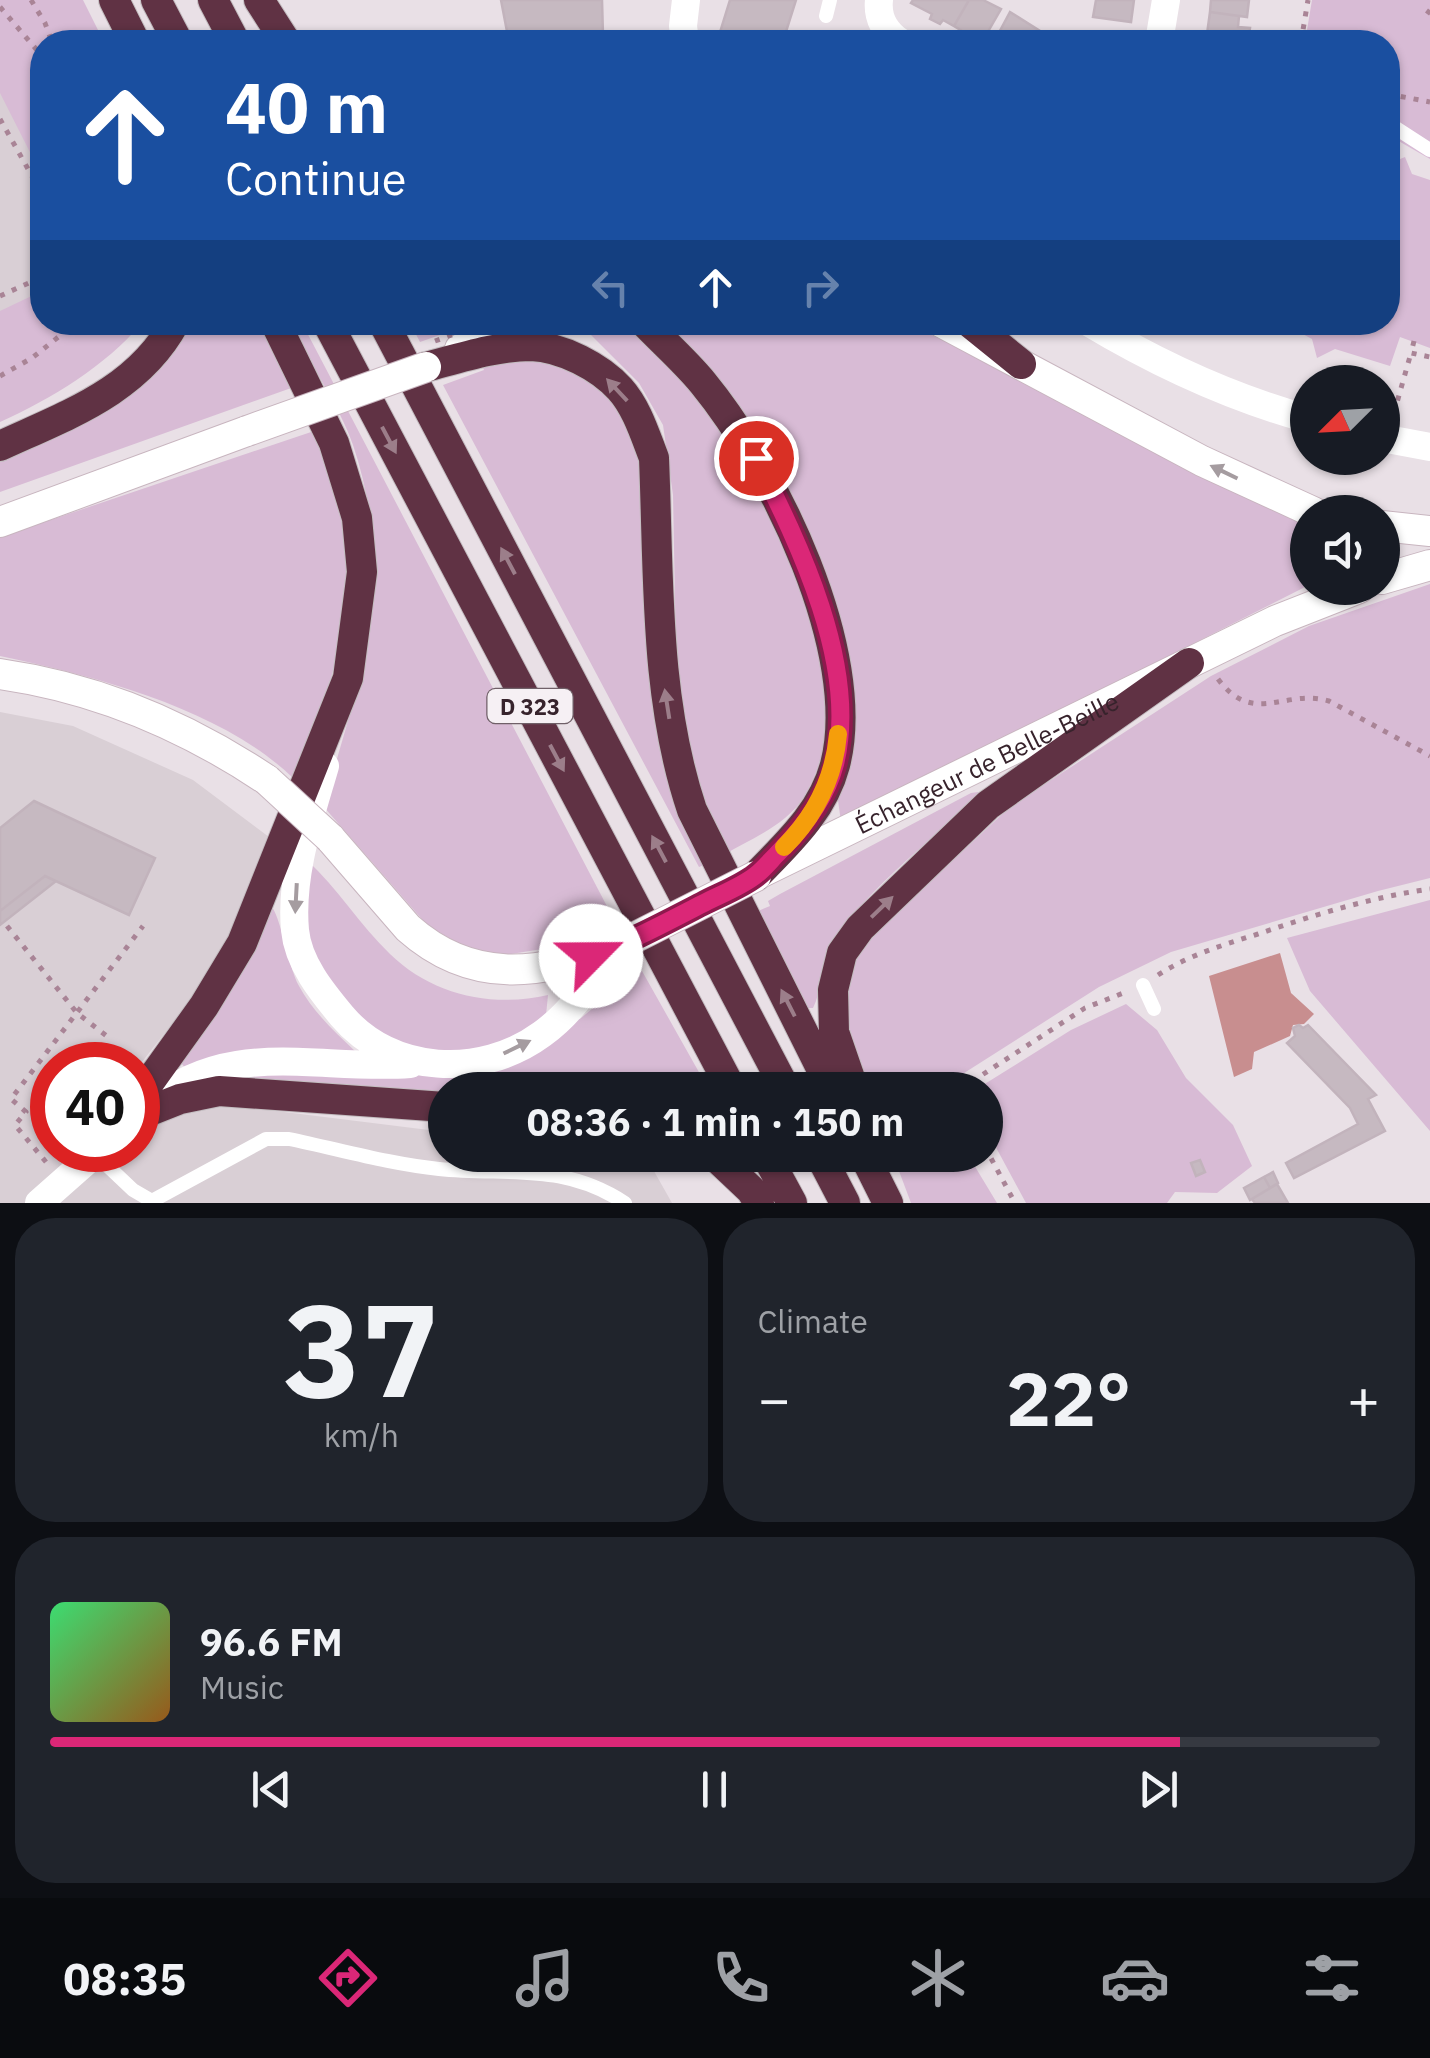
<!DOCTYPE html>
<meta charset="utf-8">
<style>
body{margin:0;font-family:"IBM Plex Sans",sans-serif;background:#20242c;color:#f1f3f6;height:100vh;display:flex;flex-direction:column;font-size:38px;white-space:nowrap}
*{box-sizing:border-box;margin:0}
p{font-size:32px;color:#9ea1a6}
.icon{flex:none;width:55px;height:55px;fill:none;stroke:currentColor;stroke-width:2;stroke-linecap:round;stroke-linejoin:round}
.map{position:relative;height:1203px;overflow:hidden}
.drawer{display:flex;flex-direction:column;gap:15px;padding:15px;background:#0d0f14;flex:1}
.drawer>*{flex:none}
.hud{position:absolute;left:30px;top:30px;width:1370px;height:305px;border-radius:40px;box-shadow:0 2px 8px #0004;background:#1a4fa0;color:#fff;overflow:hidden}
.needle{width:65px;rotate:246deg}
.buttons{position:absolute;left:1290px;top:365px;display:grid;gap:20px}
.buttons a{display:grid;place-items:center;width:110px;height:110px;border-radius:50%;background:#171b24;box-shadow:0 2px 8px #0004;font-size:50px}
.speed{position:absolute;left:30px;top:1042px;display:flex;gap:20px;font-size:50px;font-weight:700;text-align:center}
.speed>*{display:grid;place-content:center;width:130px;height:130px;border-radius:50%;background:#171b24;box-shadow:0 2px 8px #0004;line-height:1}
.speed .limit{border:15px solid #d22;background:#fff;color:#111}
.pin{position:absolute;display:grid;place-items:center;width:85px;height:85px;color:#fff;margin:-42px;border:5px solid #fff;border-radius:50%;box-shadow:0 2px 10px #0007}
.me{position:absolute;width:110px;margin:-55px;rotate:67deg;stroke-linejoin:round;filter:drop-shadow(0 0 8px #0008)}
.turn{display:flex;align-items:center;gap:35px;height:210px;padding:0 30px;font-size:45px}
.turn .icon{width:130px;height:130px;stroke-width:2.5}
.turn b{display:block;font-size:70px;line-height:85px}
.lanes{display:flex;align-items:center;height:95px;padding:0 30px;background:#0003;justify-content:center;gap:50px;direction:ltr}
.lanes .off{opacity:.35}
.big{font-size:75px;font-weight:700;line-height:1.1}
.drawer .tile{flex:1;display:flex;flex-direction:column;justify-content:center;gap:15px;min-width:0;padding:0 35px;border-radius:40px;background:#20242c}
.drawer .dial{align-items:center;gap:0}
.dial b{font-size:130px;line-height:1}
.song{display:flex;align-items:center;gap:30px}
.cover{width:120px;height:120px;border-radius:15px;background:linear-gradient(135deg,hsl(140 70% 55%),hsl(30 70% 35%))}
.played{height:10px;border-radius:5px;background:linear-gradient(90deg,#db2777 85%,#363941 85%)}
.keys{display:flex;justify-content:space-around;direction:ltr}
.heat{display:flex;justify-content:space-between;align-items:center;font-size:55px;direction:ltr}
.drawer .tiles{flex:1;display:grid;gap:15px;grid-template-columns:1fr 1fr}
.tile:last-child{grid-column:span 2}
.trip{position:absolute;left:428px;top:1072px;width:575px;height:100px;border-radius:50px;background:#171b24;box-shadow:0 2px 8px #0004;font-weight:700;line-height:100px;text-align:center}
.menu{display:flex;height:160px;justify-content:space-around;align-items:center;background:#090b0e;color:#9ea1a6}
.menu .icon{width:70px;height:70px}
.menu .active{color:#db2777}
.menu b{font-size:45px;color:#f1f3f6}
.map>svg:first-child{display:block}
.built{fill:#d9cfd5}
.green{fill:#d8bbd5}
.water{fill:#c88e8f}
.building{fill:#c6b9c1;stroke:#c2b3bc;stroke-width:2.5}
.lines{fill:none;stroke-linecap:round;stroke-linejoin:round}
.secondary-casing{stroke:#c8b5bf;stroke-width:32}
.highway-casing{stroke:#c3bdc0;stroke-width:32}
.path{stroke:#a98496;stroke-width:5;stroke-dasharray:5 8;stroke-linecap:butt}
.lane{stroke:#fff;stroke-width:14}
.street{stroke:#fff;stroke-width:28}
.secondary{stroke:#fff;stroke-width:30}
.highway{stroke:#603244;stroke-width:30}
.secondary-bridge-casing{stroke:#c8b5bf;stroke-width:32;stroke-linecap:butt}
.path-bridge{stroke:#a98496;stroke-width:5;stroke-dasharray:5 8;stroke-linecap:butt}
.secondary-bridge{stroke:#fff;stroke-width:30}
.oneway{fill:#9c7e8a}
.oneway2{fill:#a59ca0}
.route-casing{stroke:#8e194d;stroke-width:25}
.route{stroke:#db2777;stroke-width:18}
.slow{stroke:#f59e0b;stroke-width:18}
.labels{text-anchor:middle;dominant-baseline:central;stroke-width:9;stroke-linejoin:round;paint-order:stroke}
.shield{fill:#f6f0f4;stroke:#706068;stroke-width:2.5}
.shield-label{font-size:22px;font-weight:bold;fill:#37232c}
.street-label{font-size:25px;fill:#37232c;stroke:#f6f0f4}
</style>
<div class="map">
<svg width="1430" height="1203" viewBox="0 0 1430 1203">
<rect width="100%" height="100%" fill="#e9e0e6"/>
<!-- built -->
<path class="built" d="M0,21L42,110V321L0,349Z
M0,712L73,726L193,780L273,840L216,968L138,1067L52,1065V1150H138V1094L445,1132V1155L646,1157L672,1203H0Z"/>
<!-- green -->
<path class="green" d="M0,0H83L104,42H42V176L0,93Z
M1312,0H1430V159L1388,135V42H1305Z
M1405,157L1412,174L1430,180V348L1400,337L1390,366L1335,349L1317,358L1312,339L1282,323L1388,322V164Z
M42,291V322L142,323C104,367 53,398 0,422V311Z
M186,323H262L294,387L0,492V462C76,428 149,403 186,323Z
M289,323H302L611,914L542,949L505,955L466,948L427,925L323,806C360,681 397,576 353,445C340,407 308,360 289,323Z
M410,323H474L420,342Z
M622,323C661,356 695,392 726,434C772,497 832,639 828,717C827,744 818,773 804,797C787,824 752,839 725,854L700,799L677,707L673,495L663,425L639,383L589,333Z
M661,323H907L1307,518V586L841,822L837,793L833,601Z
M549,359L612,395L633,426L709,863L699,867L443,385L484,370L481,362Z
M320,429L348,536L349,612L331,678L293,778C222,709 95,676 0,656V537Z
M1430,584V878L1378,891L1171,952L1099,987L950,1082L946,1090H869C846,1029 831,1007 862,945L1011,806L1211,676L1309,626Z
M978,792L979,797C933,839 853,899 827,955C819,972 822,991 813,1008H807L758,911L770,906L768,901L780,894L971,793Z
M307,860C338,889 360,925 390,954C432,995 492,1008 548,995L546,1015L526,1033L467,1053L405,1047L373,1030L317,970L303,930Z
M1430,900V1131L1310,991L1287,938Z
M270,904C281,916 288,966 299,986C313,1012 335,1032 356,1052C288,1052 252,1042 186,1069L177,1058Z
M642,971L709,1090H445V1098L228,1079L324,1068L440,1077L478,1074L573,1019H580L630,977Z
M1126,1004L1157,1030L1186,1078L1233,1125L1252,1166L1217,1193L1175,1192L1167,1203H1026L985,1127V1090H975L1071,1030Z
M893,1155H968L997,1203H911Z"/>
<!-- water -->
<path class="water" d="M1280,953L1291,993L1314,1014L1304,1024L1293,1025L1290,1036L1254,1052L1252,1069L1234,1077L1209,976Z"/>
<!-- building -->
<path class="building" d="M501,0H602L603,35L590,37L591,42H509Z
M730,0H796L785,35L788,42H717Z
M913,0H969L954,26L943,20L940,24L930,19L932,14L911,3Z
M969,0H983L1001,9L982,42L970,41L972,37L954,26Z
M1096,0H1134L1131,22L1093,17Z
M1211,0H1249L1247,17L1210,12Z
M1010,12L1048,36L1045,42H994Z
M1210,12L1239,16L1238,27L1250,28L1248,42H1211L1212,34H1207Z
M34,801L155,858L129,915L45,876L0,911V828Z
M45,876L56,881L0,925V911Z
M1299,1025L1303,1028L1308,1025L1376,1095L1368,1099L1385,1131L1294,1178L1286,1163L1358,1124L1350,1108L1287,1043L1295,1036L1293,1028Z
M1200,1160L1205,1172L1196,1176L1191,1163Z
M1273,1172L1278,1183L1270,1188L1264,1177Z
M1264,1177L1270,1188L1250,1200L1244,1188Z
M1277,1184L1288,1203H1255L1252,1199Z"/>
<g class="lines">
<defs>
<g id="secondary">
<path d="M941,322L1202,461L1313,512"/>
<path d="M460,349L532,322"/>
<path d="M0,522L247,431"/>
<path d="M1382,526L1430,531"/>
<path d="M1382,579L1430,565"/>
<path d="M0,674C98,688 185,725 267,780"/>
<path d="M330,838L408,928C472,985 540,975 616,947"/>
<path id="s1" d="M762,872L1275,621L1359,588"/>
</g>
<path id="highway" d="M114,0L135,42
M156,0L178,42
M213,0L235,42
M259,0L286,42
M327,322L732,1090
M383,322L786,1090
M644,322C663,342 685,361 703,383C773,468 864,652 835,765C823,811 788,843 756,876
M969,322L1021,364
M426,367C460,358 496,346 531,346C562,347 600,367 620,389C637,408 645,435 654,458C659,576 654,697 692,810L832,1090
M0,446C67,415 138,391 175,322
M854,1090L834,1032L833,990L842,953L860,928L988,805L1189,663
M138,1098L204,1006L242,943L348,678L362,572L357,518L334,443L275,322
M142,1114L180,1099L219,1091L445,1107
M714,1155L751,1190L759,1203
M766,1155L792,1203
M820,1155L845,1203
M864,1155L888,1203"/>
</defs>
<!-- secondary casing -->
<use href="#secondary" class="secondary-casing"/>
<!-- highway casing -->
<use href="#highway" class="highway-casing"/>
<!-- path -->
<path class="path" d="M31,0L45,23L52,42
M0,7L42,56
M1427,14L1430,10
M1301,42L1308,0
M1388,94L1430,102
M0,119L42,194
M0,296L42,277
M1414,341L1411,353L1430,357
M0,376L32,358L77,322
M1394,413L1411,353
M1218,679C1254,727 1284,688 1329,701L1430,756
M7,926L77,1013L108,1037
M1158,975C1189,955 1223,945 1258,934C1314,915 1372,897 1430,889
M963,1090L965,1086L1085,1008L1126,992
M985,1147L1015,1203
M46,1162L15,1125L26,1112L11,1099L143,926"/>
<!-- lane -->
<path class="lane" d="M826,16L830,0
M1388,123L1430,150
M1143,985L1154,1009
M95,1154L133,1190L152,1201L266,1139H289C338,1149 389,1164 439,1169C509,1176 562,1162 625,1203"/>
<!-- street -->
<path class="street" d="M879,0C877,18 885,32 900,42
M685,42L683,26L686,0
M1159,42L1166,0
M1088,322C1158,364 1229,397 1308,419
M1382,438L1430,447
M325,766C310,818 290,874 295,930C298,963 322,992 342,1016C391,1074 481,1079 542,1034C573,1012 594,978 616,947
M149,1105C230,1037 316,1071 410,1064
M39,1203L99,1150"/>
<!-- secondary -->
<use href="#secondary" class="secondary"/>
<!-- highway -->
<use href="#highway" class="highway"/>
<defs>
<path id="secondary-bridge" d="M247,431L426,367
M267,780L330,838
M616,947L756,876"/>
</defs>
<!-- secondary-bridge casing -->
<use href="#secondary-bridge" class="secondary-bridge-casing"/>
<!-- path-bridge -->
<path class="path-bridge" d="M435,341L465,330"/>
<!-- secondary-bridge -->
<use href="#secondary-bridge" class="secondary-bridge"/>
</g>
<!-- one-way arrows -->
<defs><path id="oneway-solid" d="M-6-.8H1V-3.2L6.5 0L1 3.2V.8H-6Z" transform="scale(2.5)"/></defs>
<g class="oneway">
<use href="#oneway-solid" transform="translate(617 390) rotate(-133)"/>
<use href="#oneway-solid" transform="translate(389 440) rotate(62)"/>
<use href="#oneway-solid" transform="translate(508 561) rotate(-118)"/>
<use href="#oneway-solid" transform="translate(667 704) rotate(-99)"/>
<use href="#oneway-solid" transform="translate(557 758) rotate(62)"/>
<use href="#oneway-solid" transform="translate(659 849) rotate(-118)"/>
<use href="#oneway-solid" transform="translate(882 907) rotate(-44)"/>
<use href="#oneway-solid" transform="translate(788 1003) rotate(-117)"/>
</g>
<g class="oneway2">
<use href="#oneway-solid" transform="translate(1224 472) rotate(-154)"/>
<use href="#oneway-solid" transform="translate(296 898) rotate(93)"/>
<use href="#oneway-solid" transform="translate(517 1047) rotate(-26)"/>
</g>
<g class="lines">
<defs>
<path id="route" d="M591,956C630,942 665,923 702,904C719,895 741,887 756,875C764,869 771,860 778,853C803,828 826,799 835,764C859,666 799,544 756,458"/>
</defs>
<!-- route casing -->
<use href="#route" class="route-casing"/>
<!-- route -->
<use href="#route" class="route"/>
<!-- slow -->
<path class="slow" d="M784,847C816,815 834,779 838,734"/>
</g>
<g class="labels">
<!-- shield labels -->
<rect class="shield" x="487.5" y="689" width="85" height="34" rx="8"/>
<g class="shield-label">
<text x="530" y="706">D 323</text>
</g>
<!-- street labels -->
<g class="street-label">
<text stroke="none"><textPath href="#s1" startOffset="250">Échangeur de Belle-Beille</textPath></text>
</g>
</g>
</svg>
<div class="buttons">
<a><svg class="needle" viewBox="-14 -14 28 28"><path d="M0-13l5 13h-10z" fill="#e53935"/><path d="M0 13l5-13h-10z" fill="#9ea1a6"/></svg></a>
<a><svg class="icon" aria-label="sound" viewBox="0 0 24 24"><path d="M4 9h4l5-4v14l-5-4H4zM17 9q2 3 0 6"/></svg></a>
</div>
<div class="speed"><div class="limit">40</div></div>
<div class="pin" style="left:756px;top:458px;background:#d93025"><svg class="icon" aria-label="arrive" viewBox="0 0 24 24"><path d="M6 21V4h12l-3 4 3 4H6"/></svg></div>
<svg class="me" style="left:591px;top:956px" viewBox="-20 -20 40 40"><circle r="19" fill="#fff"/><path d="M0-13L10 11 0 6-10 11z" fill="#db2777"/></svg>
<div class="trip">08:36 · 1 min · 150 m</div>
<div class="hud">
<div class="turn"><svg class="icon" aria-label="ahead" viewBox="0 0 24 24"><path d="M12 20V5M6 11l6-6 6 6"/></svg><div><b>40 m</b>Continue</div></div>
<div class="lanes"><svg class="icon off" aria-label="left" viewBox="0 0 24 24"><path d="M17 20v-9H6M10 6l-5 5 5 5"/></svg><svg class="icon" aria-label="ahead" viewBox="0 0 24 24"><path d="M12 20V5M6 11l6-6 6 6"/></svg><svg class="icon off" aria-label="right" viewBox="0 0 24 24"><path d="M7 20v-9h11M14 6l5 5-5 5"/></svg></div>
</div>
</div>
<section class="drawer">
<div class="tiles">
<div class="tile dial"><b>37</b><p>km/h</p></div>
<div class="tile"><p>Climate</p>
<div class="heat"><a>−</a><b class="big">22°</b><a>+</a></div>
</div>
<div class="tile">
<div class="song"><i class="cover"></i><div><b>96.6 FM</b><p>Music</p></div></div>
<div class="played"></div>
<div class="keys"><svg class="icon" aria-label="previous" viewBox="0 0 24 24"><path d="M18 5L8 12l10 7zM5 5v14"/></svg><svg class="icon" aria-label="pause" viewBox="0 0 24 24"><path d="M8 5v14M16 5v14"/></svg><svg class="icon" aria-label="next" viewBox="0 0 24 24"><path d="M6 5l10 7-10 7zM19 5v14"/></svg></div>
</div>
</div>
</section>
<nav class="menu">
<b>08:35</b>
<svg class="icon active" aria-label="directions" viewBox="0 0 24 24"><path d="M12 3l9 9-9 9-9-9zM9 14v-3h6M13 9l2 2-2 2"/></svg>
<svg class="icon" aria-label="music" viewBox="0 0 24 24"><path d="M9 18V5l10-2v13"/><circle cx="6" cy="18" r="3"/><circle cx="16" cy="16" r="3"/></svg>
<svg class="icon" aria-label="phone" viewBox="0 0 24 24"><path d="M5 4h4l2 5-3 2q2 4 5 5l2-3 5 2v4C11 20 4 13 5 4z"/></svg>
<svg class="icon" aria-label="climate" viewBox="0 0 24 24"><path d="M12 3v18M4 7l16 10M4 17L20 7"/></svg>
<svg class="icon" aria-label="car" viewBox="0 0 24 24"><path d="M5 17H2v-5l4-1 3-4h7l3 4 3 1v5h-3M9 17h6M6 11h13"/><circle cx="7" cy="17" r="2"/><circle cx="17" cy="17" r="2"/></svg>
<svg class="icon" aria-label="filters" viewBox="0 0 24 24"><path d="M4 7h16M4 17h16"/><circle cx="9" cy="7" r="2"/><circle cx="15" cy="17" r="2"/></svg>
</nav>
